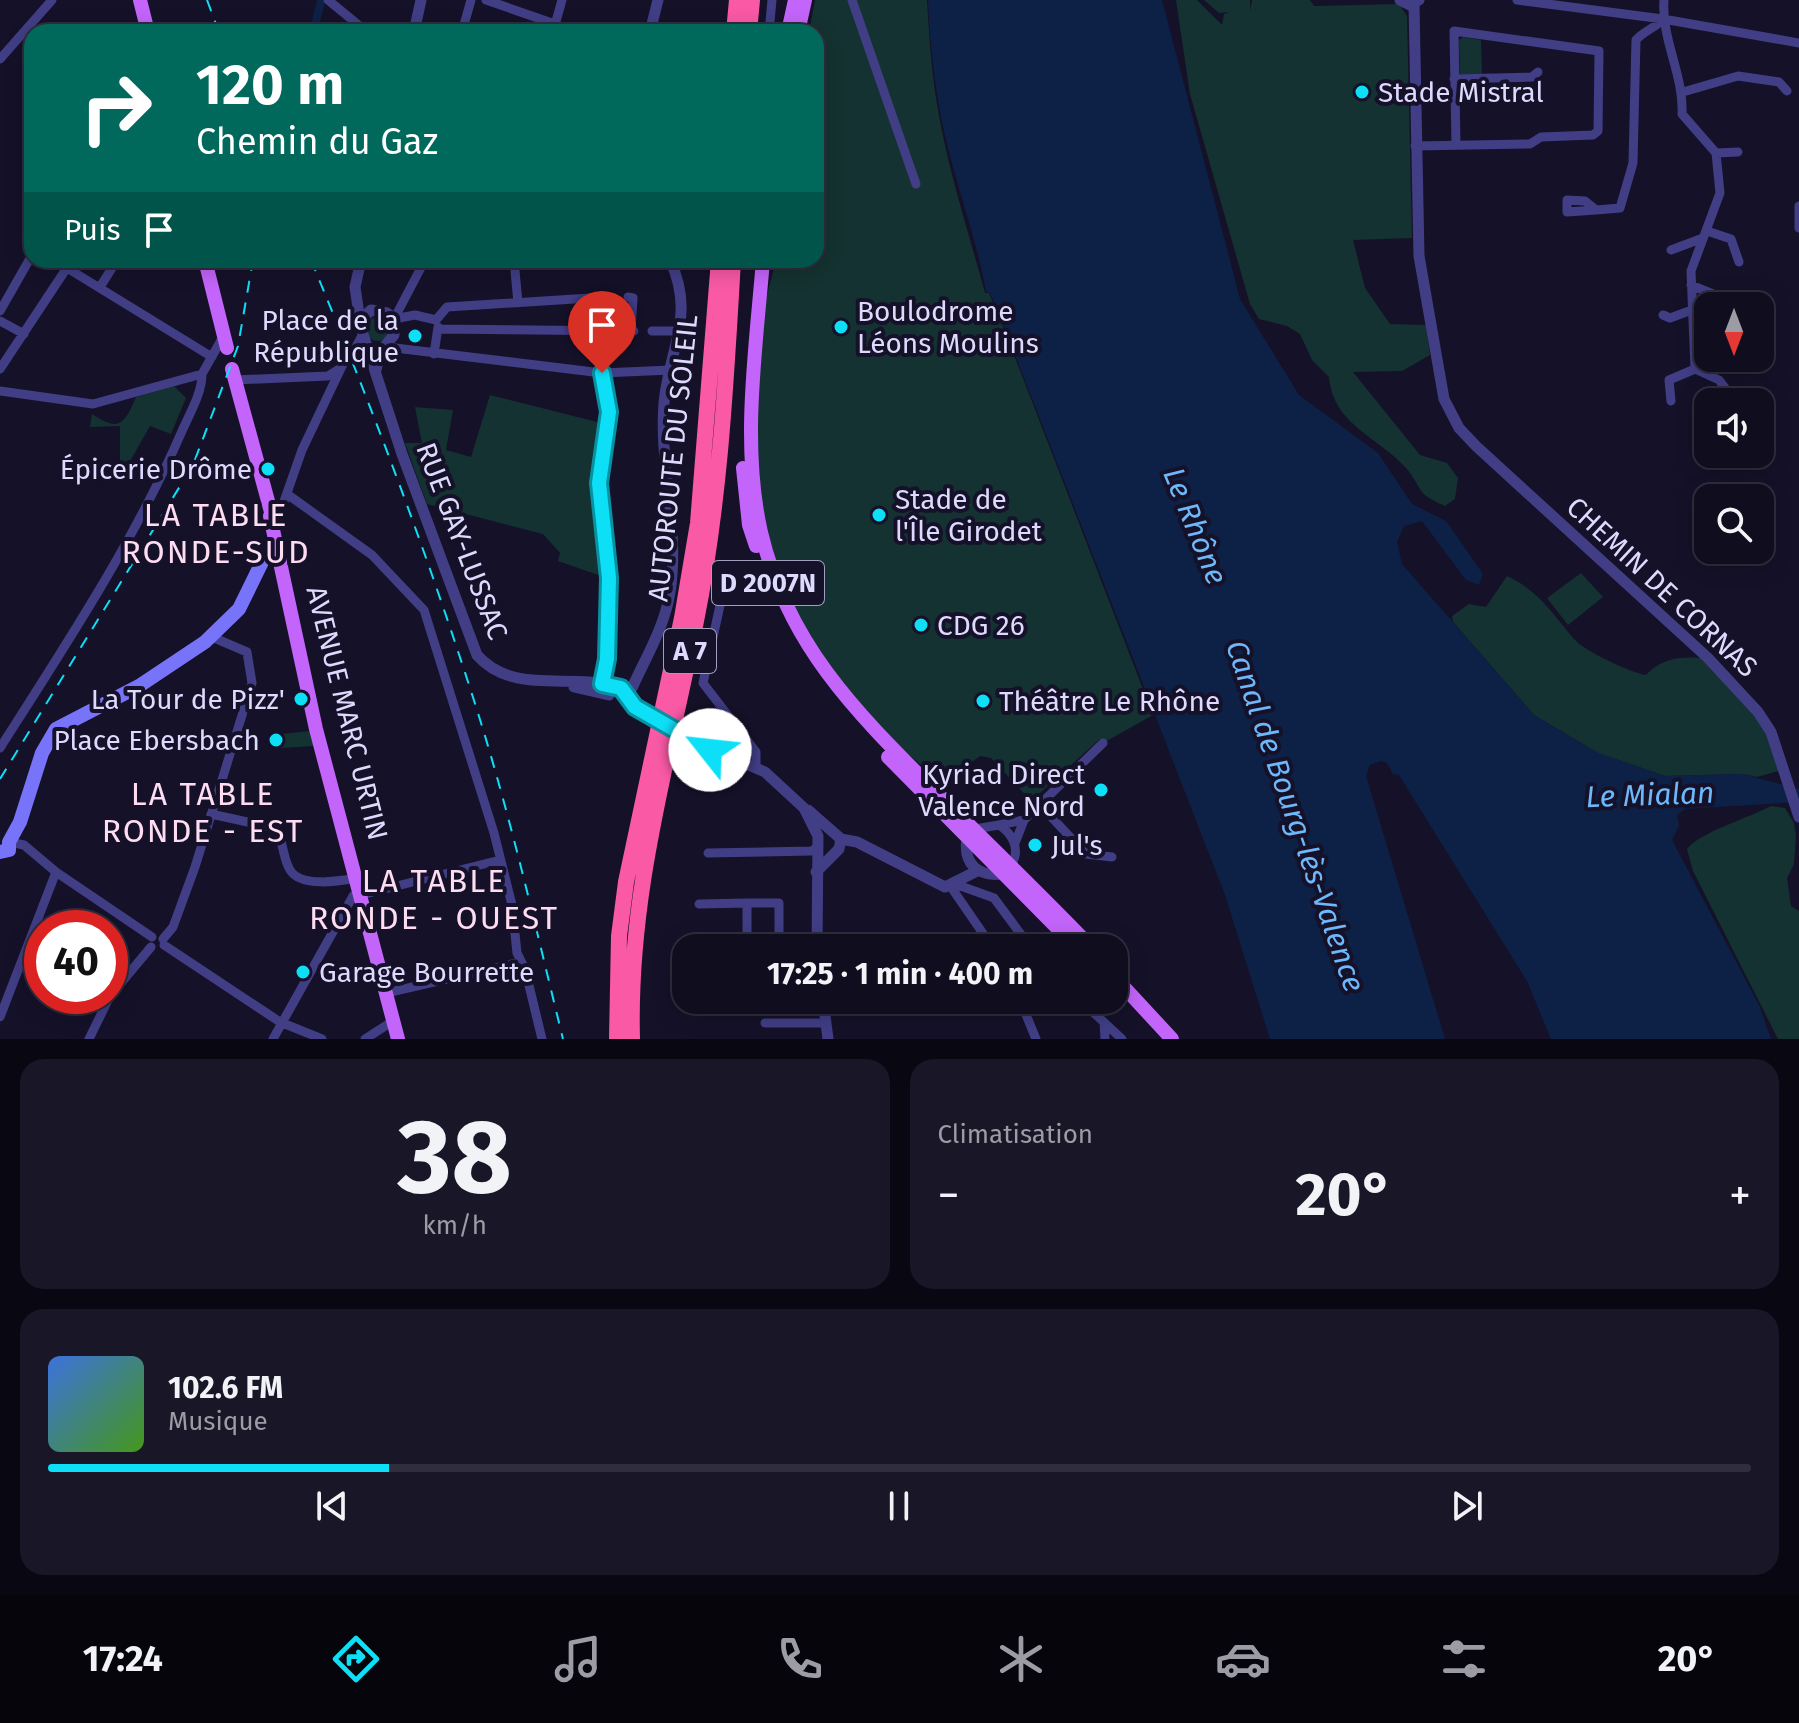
<!DOCTYPE html>
<html lang="fr">
<meta charset="utf-8">
<style>
body{margin:0;font-family:"Fira Sans",sans-serif;background:#191628;color:#f1f3f6;height:100vh;display:flex;flex-direction:column;font-size:30px;white-space:nowrap}
*{box-sizing:border-box;margin:0}
p{font-size:26px;color:#9c9ca4}
.icon{flex:none;width:44px;height:44px;fill:none;stroke:currentColor;stroke-width:2;stroke-linecap:round;stroke-linejoin:round}
.map{position:relative;height:1039px;overflow:hidden}
.details{display:flex;flex-direction:column;gap:20px;padding:20px;background:#090711;flex:1}
.details>*{flex:none}
.hud{position:absolute;left:24px;top:24px;width:800px;height:244px;border-radius:24px;box-shadow:0 4px 20px #0003,0 0 0 2px #302d3d;background:#00695c;color:#fff;overflow:hidden}
.needle{width:52px;rotate:180deg}
.tools{position:absolute;left:1694px;top:292px;display:grid;gap:16px}
.tools a{display:grid;place-items:center;width:80px;height:80px;border-radius:16px;background:#100d1f;box-shadow:0 4px 20px #0003,0 0 0 2px #302d3d;font-size:40px}
.speed{position:absolute;left:24px;top:910px;display:flex;gap:16px;font-size:40px;font-weight:700;text-align:center}
.speed>*{display:grid;place-content:center;width:104px;height:104px;border-radius:50%;background:#100d1f;box-shadow:0 4px 20px #0003,0 0 0 2px #302d3d;line-height:1}
.speed .limit{border:12px solid #d22;background:#fff;color:#111}
.pin{position:absolute;display:grid;place-items:center;width:68px;height:68px;color:#fff;margin:-82px -34px;border-radius:50% 50% 50% 0;rotate:-45deg;box-shadow:0 0 8px #0007}
.pin .icon{rotate:45deg}
.me{position:absolute;width:88px;margin:-44px;rotate:299deg;stroke-linejoin:round;filter:drop-shadow(0 0 6px #0008)}
.turn{display:flex;align-items:center;gap:28px;height:168px;padding:0 40px;font-size:36px}
.turn .icon{width:104px;height:104px;stroke-width:2.5}
.turn b{display:block;font-size:56px;line-height:68px}
.then{display:flex;align-items:center;height:76px;padding:0 40px;background:#0003;gap:16px;font-size:30px}
.big{font-size:60px;font-weight:700;line-height:1.1}
.details .widget{flex:1;display:flex;flex-direction:column;justify-content:center;gap:12px;min-width:0;padding:0 28px;border-radius:24px;background:#191628}
.details .dial{align-items:center;gap:0}
.dial b{font-size:104px;line-height:1}
.song{display:flex;align-items:center;gap:24px}
.cover{width:96px;height:96px;border-radius:12px;background:linear-gradient(135deg,hsl(220 70% 55%),hsl(100 70% 35%))}
.played{height:8px;border-radius:4px;background:linear-gradient(90deg,#0ddff7 20%,#302d3d 20%)}
.keys{display:flex;justify-content:space-around;direction:ltr}
.heat{display:flex;justify-content:space-between;align-items:center;font-size:44px;direction:ltr}
.details .tiles{flex:1;display:grid;gap:20px;grid-template-columns:1fr 1fr}
.widget:last-child{grid-column:span 2}
.trip{position:absolute;left:672px;top:934px;width:456px;height:80px;border-radius:24px;background:#100d1f;box-shadow:0 4px 20px #0003,0 0 0 2px #302d3d;font-weight:700;line-height:80px;text-align:center}
.tabs{display:flex;height:128px;justify-content:space-around;align-items:center;background:#06050c;color:#9c9ca4}
.tabs .icon{width:56px;height:56px}
.tabs .selected{color:#0ddff7}
.tabs b{font-size:36px;color:#f1f3f6}
.map>svg:first-child{display:block}
.green{fill:#143231}
.water{fill:#0d2146}
.lines{fill:none;stroke-linecap:round;stroke-linejoin:round}
.canal{stroke:#0d2146;stroke-width:8}
.minor{stroke:#413e86;stroke-width:9}
.tertiary{stroke:#413e86;stroke-width:11}
.secondary{stroke:#7874fa;stroke-width:14}
.primary{stroke:#c365fa;stroke-width:14}
.motorway{stroke:#f959a5;stroke-width:16}
.rail{stroke:#0ddff7;stroke-width:2;stroke-dasharray:12 10;stroke-linecap:butt}
.tertiary-bridge{stroke:#413e86;stroke-width:11}
.route-casing{stroke:#0891a1;stroke-width:20}
.route{stroke:#0ddff7;stroke-width:14}
.poi-dot{fill:#0ddff7;stroke:#151129;stroke-width:3}
.labels{text-anchor:middle;dominant-baseline:central;stroke-width:8;stroke-linejoin:round;paint-order:stroke}
.shield{fill:#151129;stroke:#a29ebe;stroke-width:2}
.shield-label{font-size:26px;font-weight:bold;fill:#dedafe}
.poi-label{font-size:28px;fill:#dedafe;stroke:#151129;text-anchor:start}
.street-label{font-size:28px;fill:#dedafe;stroke:#151129}
.water-label{font-size:30px;font-style:italic;fill:#6cb8fa;stroke:#151129}
.quarter-label{font-size:32px;letter-spacing:2px;fill:#fedcf1;stroke:#151129}
</style>
<div class="map">
<svg width="1799" height="1039" viewBox="0 0 1799 1039">
<rect width="100%" height="100%" fill="#151129"/>
<!-- green -->
<path class="green" d="M815,0H927C929,33 931,65 936,98C946,164 968,230 985,293H989L1004,329L1153,715L1103,743L1100,739L1031,801L991,758L980,756L950,778L935,777L848,703L785,605L752,460L757,334L776,260H816V32H809Z
M1176,0H1197L1222,25L1224,14L1229,12L1219,13L1204,0H1250V11L1252,0H1310L1314,6L1399,4L1407,16L1412,238L1353,240L1365,288L1390,324L1426,325L1430,355L1402,371L1353,372L1420,455L1447,463L1458,478L1455,499L1445,506C1414,492 1425,492 1407,469C1379,437 1333,425 1329,377L1312,360L1300,334L1287,326L1259,319L1250,304L1190,94Z
M1463,37L1481,40L1482,76L1460,74L1459,40Z
M366 329a12 12 0 1 1 24 0a12 12 0 1 1-24 0Z
M174,386L186,398L171,434L150,426L120,479V426L90,427L92,414C119,432 124,425 136,397Z
M490,395L605,424L591,497L597,499L607,578L558,561L560,553L543,534L427,504L405,443H422L415,407L453,410L446,450L471,457Z
M1581,573L1603,597L1568,625L1547,598Z
M1507,576C1538,590 1553,614 1574,639C1584,651 1632,673 1646,675C1665,656 1682,657 1708,658L1758,712L1785,769L1757,777L1742,774L1665,776L1598,753L1534,715L1453,622L1452,616L1469,604L1486,607Z
M311,731L314,746L281,748V734Z
M1771,806L1785,808L1794,823L1796,836L1794,864L1787,878L1791,906L1799,911V1039H1778L1693,871L1687,849C1700,832 1749,818 1771,806Z"/>
<!-- water -->
<path class="water" d="M928,0H1162L1240,299L1299,395L1378,453L1412,504L1446,521L1483,574L1479,585L1466,580L1422,521L1404,526L1397,542L1402,564L1534,715L1598,753L1665,776L1742,774L1799,789V802L1685,809L1677,815L1679,826L1672,840L1760,1007L1771,1039H1551L1527,981L1399,775L1393,774L1387,763L1381,761L1370,765L1366,776L1445,1039H1270L1225,895L1005,329L990,293L986,292C978,245 960,196 948,148C936,100 930,49 928,0Z"/>
<g class="lines">
<!-- canal -->
<path class="canal" d="M313,32L321,2"/>
<!-- minor -->
<path class="minor" d="M328,0L367,32
M486,0L555,24
M852,0L916,184
M1517,0L1663,19L1799,43
M1664,0C1661,39 1684,75 1682,114L1716,153L1720,193L1691,271L1695,369L1719,380L1725,388L1719,402
M462,32L471,0
M553,32L562,0
M769,32L772,0
M0,59L52,0
M1454,79L1532,77L1538,72
M1683,92L1738,76L1779,82L1787,91
M1415,146L1530,144L1541,137L1593,135L1598,131L1599,51L1454,31L1456,145
M1716,153L1738,152
M1799,206V228
M1596,210L1567,212V200L1585,201L1596,210L1620,208L1633,163L1636,40C1645,30 1654,29 1663,19
M1707,231L1731,239L1739,262
M1671,250L1703,238
M54,260L212,357
M514,260L518,303
M1691,285L1725,299L1731,306
M100,287L117,260
M628,297L633,298L631,331
M0,311L32,255
M1663,315L1670,318L1692,310
M394,319L425,260
M394,319L415,315L436,320
M436,320L447,307L606,297
M0,321L24,334
M438,329L634,331
M652,331H681
M387,347L602,373L671,370
M434,354L438,327
M351,356L363,334
M0,369L72,260
M602,373L609,412L599,483L609,578L605,690
M235,380L328,376L339,369
M0,391L93,404L202,374L224,335
M1671,401L1669,380L1695,369
M287,494L372,555L424,610L494,833L512,905L517,953L525,969L542,1039
M270,516L281,510L302,450L343,364
M724,587L703,683L756,752V766
M0,748C65,646 134,542 182,431C190,413 202,393 202,374
M1041,806L1086,854L1112,857
M211,814L275,828C284,840 282,857 290,870C301,888 340,881 357,878
M999,825L1024,820
M975,829L999,825C1013,834 1021,850 1011,865
M9,842L24,845L56,872L152,937
M1015,843L1024,820L1103,743
M708,853L812,851L817,847
M955,884L994,898L1031,948
M951,887L993,948
M361,895L500,860
M699,904L747,903
M163,939L173,927L195,867L252,683L247,652L212,637
M779,940H816
M164,945L280,1022L322,1039
M747,948V903H779V948
M386,993L521,962
M110,996L151,947
M1020,1000L1036,1039
M1080,1000L1122,1039
M824,1002L858,1000
M0,1017L56,872
M1104,1022L1105,1039
M765,1023H826
M89,1039L110,996
M273,1039L353,896L360,891
M365,1039L393,1021"/>
<!-- tertiary -->
<path class="tertiary" d="M1400,0L1410,5L1419,0
M1414,4L1419,256L1444,399L1459,428L1476,446L1708,658L1758,712L1771,732L1799,817
M414,32L421,0
M650,32L658,0
M361,260L355,287L361,328L402,454L477,655C506,688 549,679 589,682C600,683 609,689 619,687L635,707
M361,320L371,310L387,313L394,319V335L380,352L376,370
M574,687L609,695
M625,694L632,688C646,657 665,626 670,592C680,529 659,466 664,403C669,348 696,316 670,260
M692,741L765,772L804,808L818,836L817,948
M808,810L841,839
M967,838C963,863 977,877 1002,874
M841,839L857,842L945,887L977,871
M816,872L839,849L841,839
M823,1000L828,1039"/>
<!-- secondary -->
<path class="secondary" d="M0,852L9,850V842L20,822L42,753L56,729L139,686L205,642L239,609L263,560L280,549"/>
<!-- primary -->
<path class="primary" d="M140,0L148,32
M788,32L795,0
M798,32L805,0
M205,260L227,348
M763,260C756,348 741,445 761,532C788,648 861,717 942,798C992,848 1043,897 1092,948
M232,369L274,523
M743,468L749,525L756,546
M270,516L316,729L398,1039
M888,757L1077,948
M1114,971L1122,985L1172,1039"/>
<!-- motorway -->
<path class="motorway" d="M734,32L737,0
M749,32L752,0
M617,1039L619,936L626,882L682,618L698,523L719,260
M632,1039C628,893 668,763 696,621C720,502 726,381 733,260"/>
<!-- rail -->
<path class="rail" d="M207,0L219,32
M311,260C372,407 429,558 477,710C511,818 536,929 563,1039
M0,779L193,465L238,346L253,260"/>
<!-- tertiary-bridge -->
<path class="tertiary-bridge" d="M638,710L692,741"/>
</g>
<g class="lines">
<defs>
<path id="route" d="M602,373L609,412L599,483L609,578L607,659L602,684L621,688L635,707L710,750"/>
</defs>
<!-- route casing -->
<use href="#route" class="route-casing"/>
<!-- route -->
<use href="#route" class="route"/>
</g>
<!-- markers -->
<g class="poi-dot">
<circle cx="1362" cy="92" r="8"/>
<circle cx="841" cy="327" r="8"/>
<circle cx="415" cy="336" r="8"/>
<circle cx="268" cy="469" r="8"/>
<circle cx="879" cy="515" r="8"/>
<circle cx="921" cy="625" r="8"/>
<circle cx="301" cy="699" r="8"/>
<circle cx="983" cy="701" r="8"/>
<circle cx="276" cy="740" r="8"/>
<circle cx="1101" cy="790" r="8"/>
<circle cx="1035" cy="845" r="8"/>
<circle cx="303" cy="972" r="8"/>
</g>
<g class="labels">
<!-- shield labels -->
<g class="shield">
<rect x="712" y="561" width="112" height="44" rx="6"/>
<rect x="664" y="629" width="52" height="44" rx="6"/>
</g>
<g class="shield-label">
<text x="768" y="583">D 2007N</text>
<text x="690" y="651">A 7</text>
</g>
<!-- poi labels -->
<g class="poi-label">
<text x="1378" y="92">Stade Mistral</text>
<text x="857" y="311">Boulodrome<tspan x="857" dy="32">Léons Moulins</tspan></text>
<text x="399" y="320" text-anchor="end">Place de la<tspan x="399" dy="32">République</tspan></text>
<text x="252" y="469" text-anchor="end">Épicerie Drôme</text>
<text x="895" y="499">Stade de<tspan x="895" dy="32">l'Île Girodet</tspan></text>
<text x="937" y="625">CDG 26</text>
<text x="285" y="699" text-anchor="end">La Tour de Pizz'</text>
<text x="999" y="701">Théâtre Le Rhône</text>
<text x="260" y="740" text-anchor="end">Place Ebersbach</text>
<text x="1085" y="774" text-anchor="end">Kyriad Direct<tspan x="1085" dy="32">Valence Nord</tspan></text>
<text x="1051" y="845">Jul's</text>
<text x="319" y="972">Garage Bourrette</text>
</g>
<!-- street labels -->
<g class="street-label">
<text transform="translate(673 458) rotate(-84)">AUTOROUTE DU SOLEIL</text>
<text transform="translate(462 541) rotate(69)">RUE GAY-LUSSAC</text>
<text transform="translate(1662 587) rotate(43)">CHEMIN DE CORNAS</text>
<text transform="translate(347 713) rotate(76)">AVENUE MARC URTIN</text>
</g>
<!-- water labels -->
<g class="water-label">
<text transform="translate(1195 526) rotate(68)">Le Rhône</text>
<text transform="translate(1650 795) rotate(-2)">Le Mialan</text>
<text transform="translate(1295 816) rotate(71)">Canal de Bourg-lès-Valence</text>
</g>
<!-- quarter labels -->
<g class="quarter-label">
<text x="216" y="515">LA TABLE<tspan x="216" dy="37">RONDE-SUD</tspan></text>
<text x="203" y="794">LA TABLE<tspan x="203" dy="37">RONDE - EST</tspan></text>
<text x="434" y="881">LA TABLE<tspan x="434" dy="37">RONDE - OUEST</tspan></text>
</g>
</g>
</svg>
<div class="tools">
<a><svg class="needle" viewBox="-14 -14 28 28"><path d="M0-13l5 13h-10z" fill="#e53935"/><path d="M0 13l5-13h-10z" fill="#9c9ca4"/></svg></a>
<a><svg class="icon" aria-label="sound" viewBox="0 0 24 24"><path d="M4 9h4l5-4v14l-5-4H4zM17 9q2 3 0 6"/></svg></a>
<a><svg class="icon" aria-label="search" viewBox="0 0 24 24"><circle cx="10" cy="10" r="6"/><path d="M15 15l6 6"/></svg></a>
</div>
<div class="speed"><div class="limit">40</div></div>
<div class="pin" style="left:602px;top:373px;background:#d93025"><svg class="icon" aria-label="arrive" viewBox="0 0 24 24"><path d="M6 21V4h12l-3 4 3 4H6"/></svg></div>
<svg class="me" style="left:710px;top:750px" viewBox="-20 -20 40 40"><circle r="19" fill="#fff"/><path d="M0-13L10 11 0 6-10 11z" fill="#0ddff7"/></svg>
<div class="trip">17:25 · 1 min · 400 m</div>
<div class="hud">
<div class="turn"><svg class="icon" aria-label="right" viewBox="0 0 24 24"><path d="M7 20v-9h11M14 6l5 5-5 5"/></svg><div><b>120 m</b>Chemin du Gaz</div></div>
<div class="then">Puis<svg class="icon" aria-label="arrive" viewBox="0 0 24 24"><path d="M6 21V4h12l-3 4 3 4H6"/></svg></div>
</div>
</div>
<section class="details">
<div class="tiles">
<div class="widget dial"><b>38</b><p>km/h</p></div>
<div class="widget"><p>Climatisation</p>
<div class="heat"><a>−</a><b class="big">20°</b><a>+</a></div>
</div>
<div class="widget">
<div class="song"><i class="cover"></i><div><b>102.6 FM</b><p>Musique</p></div></div>
<div class="played"></div>
<div class="keys"><svg class="icon" aria-label="previous" viewBox="0 0 24 24"><path d="M18 5L8 12l10 7zM5 5v14"/></svg><svg class="icon" aria-label="pause" viewBox="0 0 24 24"><path d="M8 5v14M16 5v14"/></svg><svg class="icon" aria-label="next" viewBox="0 0 24 24"><path d="M6 5l10 7-10 7zM19 5v14"/></svg></div>
</div>
</div>
</section>
<nav class="tabs">
<b>17:24</b>
<svg class="icon selected" aria-label="directions" viewBox="0 0 24 24"><path d="M12 3l9 9-9 9-9-9zM9 14v-3h6M13 9l2 2-2 2"/></svg>
<svg class="icon" aria-label="music" viewBox="0 0 24 24"><path d="M9 18V5l10-2v13"/><circle cx="6" cy="18" r="3"/><circle cx="16" cy="16" r="3"/></svg>
<svg class="icon" aria-label="phone" viewBox="0 0 24 24"><path d="M5 4h4l2 5-3 2q2 4 5 5l2-3 5 2v4C11 20 4 13 5 4z"/></svg>
<svg class="icon" aria-label="climate" viewBox="0 0 24 24"><path d="M12 3v18M4 7l16 10M4 17L20 7"/></svg>
<svg class="icon" aria-label="car" viewBox="0 0 24 24"><path d="M5 17H2v-5l4-1 3-4h7l3 4 3 1v5h-3M9 17h6M6 11h13"/><circle cx="7" cy="17" r="2"/><circle cx="17" cy="17" r="2"/></svg>
<svg class="icon" aria-label="filters" viewBox="0 0 24 24"><path d="M4 7h16M4 17h16"/><circle cx="9" cy="7" r="2"/><circle cx="15" cy="17" r="2"/></svg>
<b>20°</b>
</nav>
